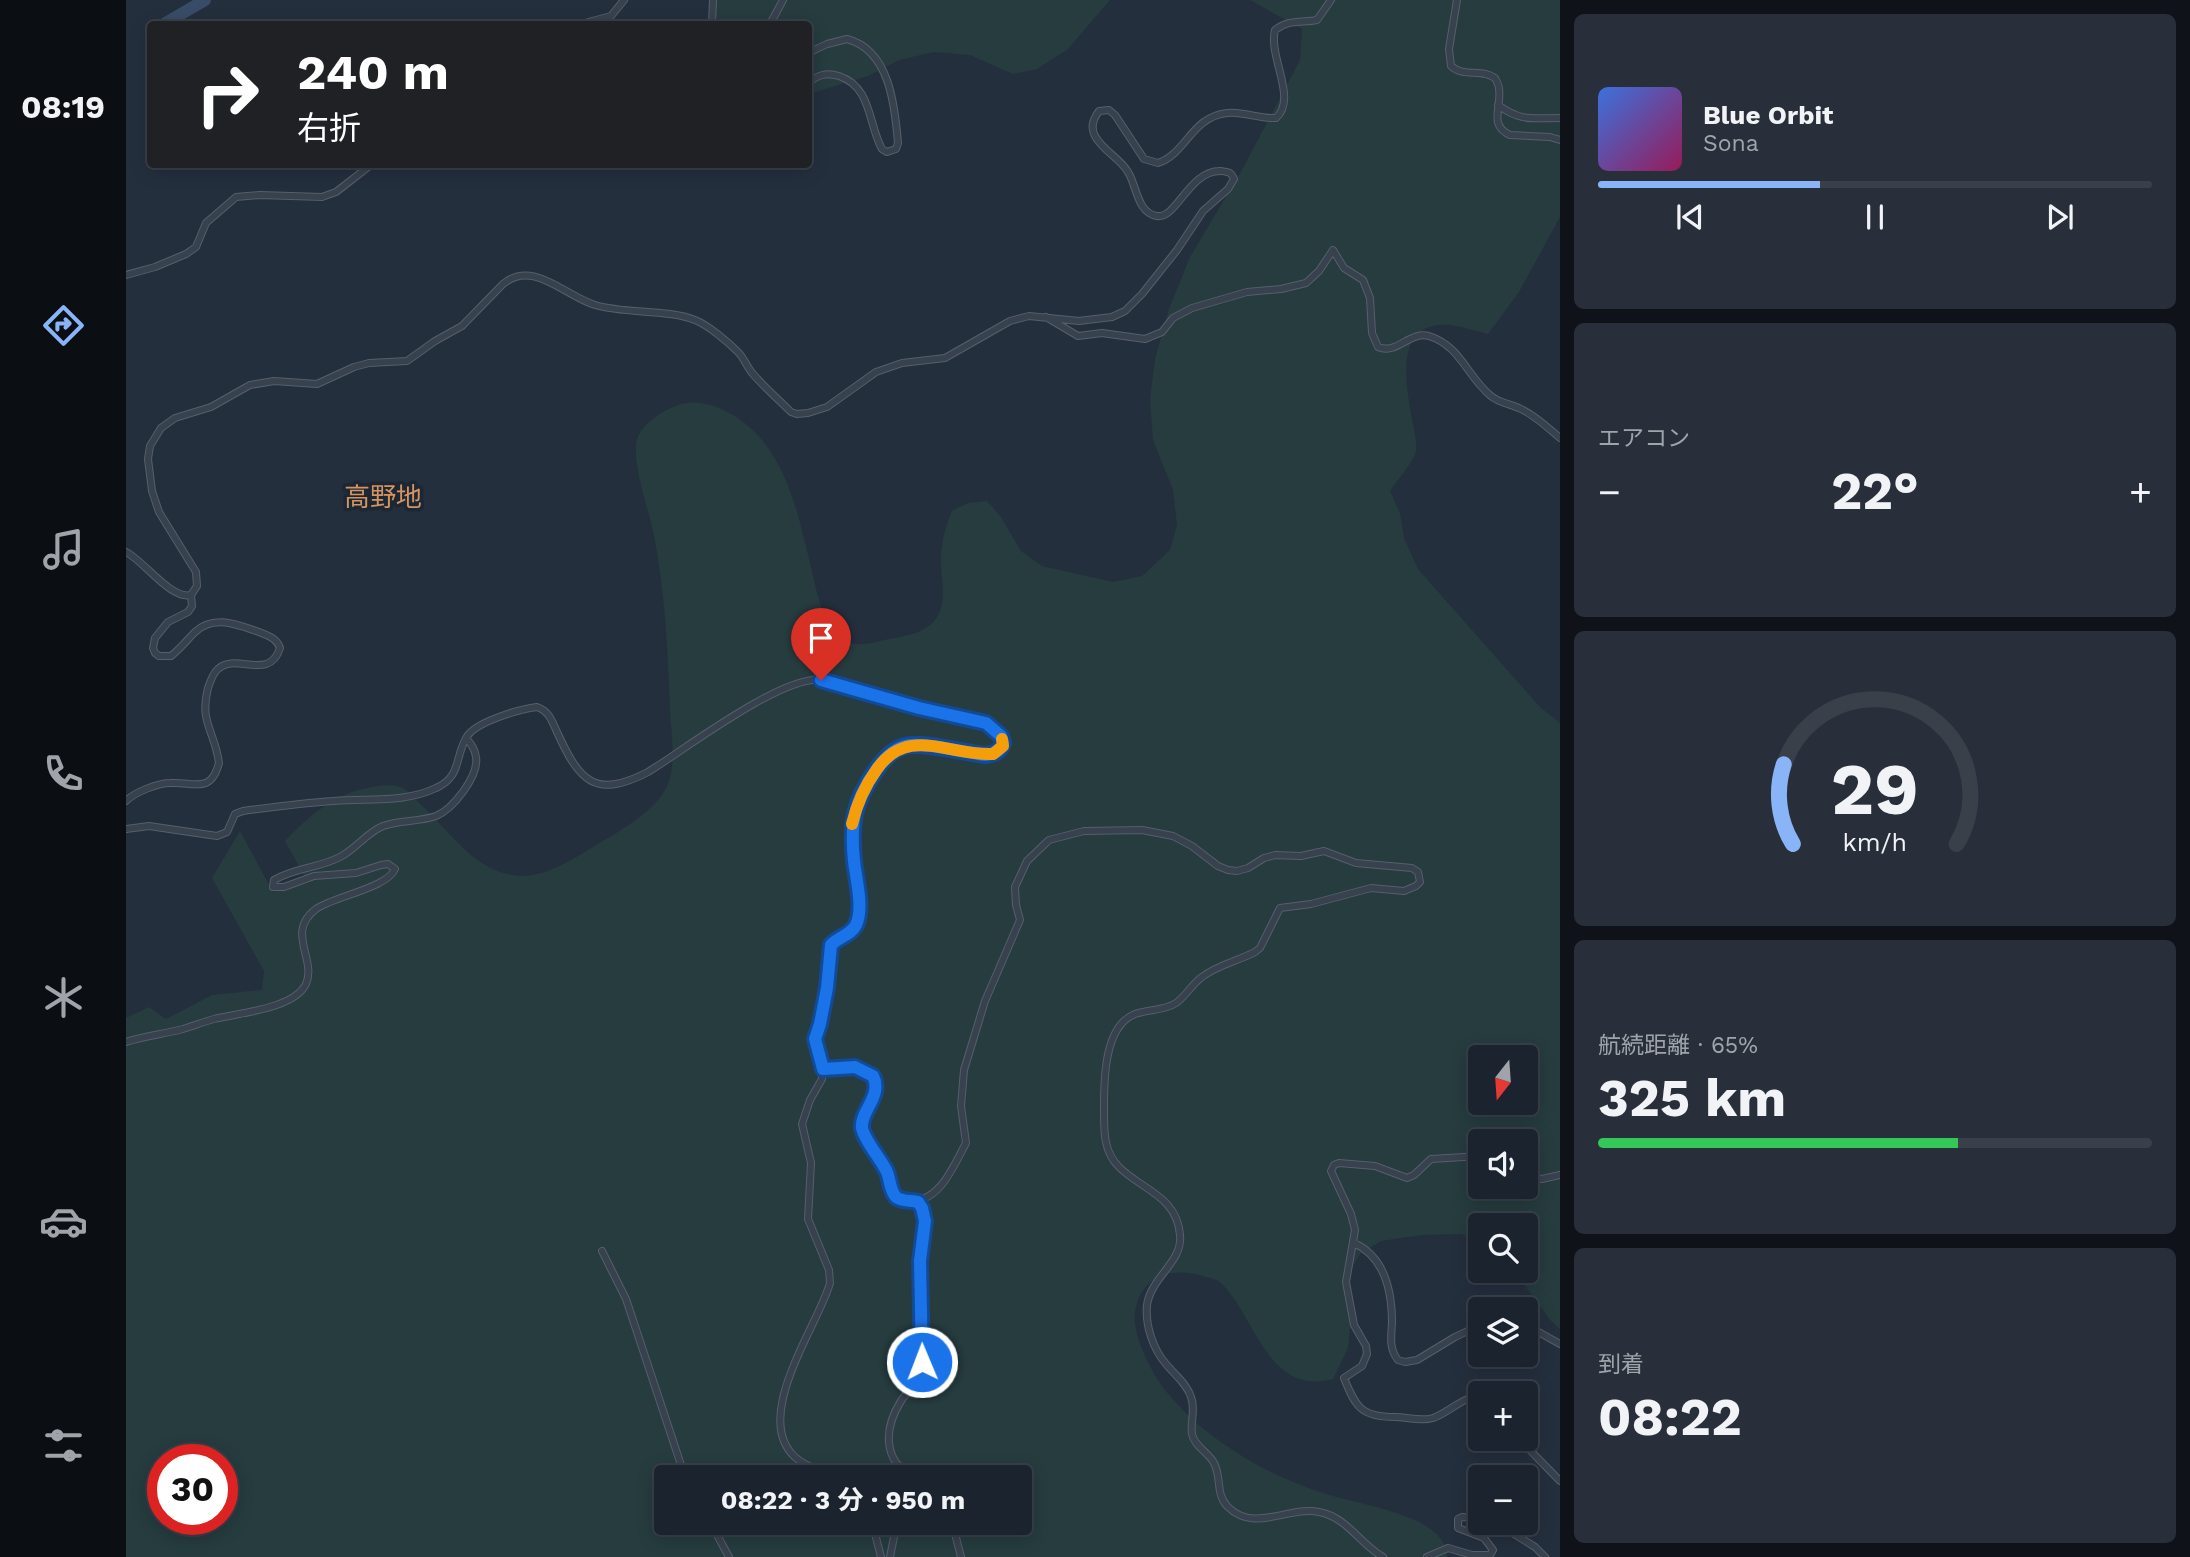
<!DOCTYPE html>
<html lang="ja">
<meta charset="utf-8">
<style>
body{margin:0;font-family:"Work Sans","Noto Sans JP",sans-serif;background:#282f3a;color:#f1f3f6;height:100vh;display:flex;flex-direction:column;font-size:26px;white-space:nowrap}
*{box-sizing:border-box;margin:0}
p{font-size:23px;color:#a0a4aa}
.icon{flex:none;width:38px;height:38px;fill:none;stroke:currentColor;stroke-width:2;stroke-linecap:round;stroke-linejoin:round}
.map{position:relative;flex:1;overflow:hidden}
.details{display:flex;flex-direction:column;gap:14px;padding:14px;background:#0f1319;width:630px}
.details>*{flex:none}
.guide{position:absolute;left:21px;top:21px;width:665px;height:147px;border-radius:7px;box-shadow:0 4px 18px #0003,0 0 0 2px #39404a;background:#202124;color:#fff;overflow:hidden}
.needle{width:46px;rotate:197deg}
.fabs{position:absolute;left:1342px;top:1045px;display:grid;gap:14px}
.fabs a{display:grid;place-items:center;width:70px;height:70px;border-radius:7px;background:#1b232e;box-shadow:0 4px 18px #0003,0 0 0 2px #39404a;font-size:35px}
.speed{position:absolute;left:21px;top:1444px;display:flex;gap:14px;font-size:35px;font-weight:700;text-align:center}
.speed>*{display:grid;place-content:center;width:91px;height:91px;border-radius:50%;background:#1b232e;box-shadow:0 4px 18px #0003,0 0 0 2px #39404a;line-height:1}
.speed .limit{border:10px solid #d22;background:#fff;color:#111}
.pin{position:absolute;display:grid;place-items:center;width:60px;height:60px;color:#fff;margin:-72px -30px;border-radius:50% 50% 50% 0;rotate:-45deg;box-shadow:0 0 7px #0007}
.pin .icon{rotate:45deg}
.me{position:absolute;width:77px;margin:-38px;rotate:359deg;stroke-linejoin:round;filter:drop-shadow(0 0 5px #0008)}
.turn{display:flex;align-items:center;gap:24px;height:147px;padding:0 35px;font-size:32px}
.turn .icon{width:91px;height:91px;stroke-width:2.5}
.turn b{display:block;font-size:49px;line-height:60px}
.big{font-size:52px;font-weight:700;line-height:1.1}
.details .widget{flex:1;display:flex;flex-direction:column;justify-content:center;gap:10px;min-width:0;padding:0 24px;border-radius:10px;background:#282f3a}
.details .dial{align-items:center;gap:0}
.dial svg{height:182px;overflow:visible;fill:none;stroke:#39404a;stroke-width:7;stroke-linecap:round;text-anchor:middle}
.dial text{fill:#f1f3f6;stroke:none}
.song{display:flex;align-items:center;gap:21px}
.cover{width:84px;height:84px;border-radius:10px;background:linear-gradient(135deg,hsl(220 70% 55%),hsl(330 70% 35%))}
.played{height:7px;border-radius:4px;background:linear-gradient(90deg,#8ab4f8 40%,#39404a 40%)}
.keys{display:flex;justify-content:space-around;direction:ltr}
.heat{display:flex;justify-content:space-between;align-items:center;font-size:38px;direction:ltr}
.charge{height:10px;border-radius:5px;background:linear-gradient(90deg,#34c759 65%,#39404a 0)}
.trip{position:absolute;left:528px;top:1465px;width:378px;height:70px;border-radius:7px;background:#1b232e;box-shadow:0 4px 18px #0003,0 0 0 2px #39404a;font-weight:700;line-height:70px;text-align:center}
main{display:flex;flex:1;min-height:0}
.menu{display:flex;flex-direction:column;width:126px;justify-content:space-around;align-items:center;background:#0b0e12;color:#a0a4aa}
.menu .icon{width:49px;height:49px}
.menu .on{color:#8ab4f8}
.menu b{font-size:32px;color:#f1f3f6}
.map>svg:first-child{display:block}
.green{fill:#263c3f;fill-rule:evenodd}
.lines{fill:none;stroke-linecap:round;stroke-linejoin:round}
.river{stroke:#394c67;stroke-width:12}
.street-casing{stroke:#565f6c;stroke-width:8}
.street{stroke:#38414e;stroke-width:6}
.route-casing{stroke:#114b97;stroke-width:18}
.route{stroke:#1a73e8;stroke-width:12}
.slow{stroke:#f59e0b;stroke-width:12}
.labels{text-anchor:middle;dominant-baseline:central;stroke-width:7;stroke-linejoin:round;paint-order:stroke}
.quarter-label{font-size:26px;fill:#d59563;stroke:#1d2633}
</style>
<main>
<nav class="menu">
<b>08:19</b>
<svg class="icon on" aria-label="directions" viewBox="0 0 24 24"><path d="M12 3l9 9-9 9-9-9zM9 14v-3h6M13 9l2 2-2 2"/></svg>
<svg class="icon" aria-label="music" viewBox="0 0 24 24"><path d="M9 18V5l10-2v13"/><circle cx="6" cy="18" r="3"/><circle cx="16" cy="16" r="3"/></svg>
<svg class="icon" aria-label="phone" viewBox="0 0 24 24"><path d="M5 4h4l2 5-3 2q2 4 5 5l2-3 5 2v4C11 20 4 13 5 4z"/></svg>
<svg class="icon" aria-label="climate" viewBox="0 0 24 24"><path d="M12 3v18M4 7l16 10M4 17L20 7"/></svg>
<svg class="icon" aria-label="car" viewBox="0 0 24 24"><path d="M5 17H2v-5l4-1 3-4h7l3 4 3 1v5h-3M9 17h6M6 11h13"/><circle cx="7" cy="17" r="2"/><circle cx="17" cy="17" r="2"/></svg>
<svg class="icon" aria-label="filters" viewBox="0 0 24 24"><path d="M4 7h16M4 17h16"/><circle cx="9" cy="7" r="2"/><circle cx="15" cy="17" r="2"/></svg>
</nav>
<div class="map">
<svg width="1434" height="1557" viewBox="0 0 1434 1557">
<rect width="100%" height="100%" fill="#242f3e"/>
<!-- green -->
<path class="green" d="M588,0H984L942,49L911,69L887,74L844,55L808,52L773,60L742,76L683,94L682,24H591Z
M1124,0H1434V217L1393,292L1362,334C1350,331 1337,327 1325,325C1269,320 1279,378 1285,414C1287,426 1291,438 1290,451C1288,461 1270,482 1264,491L1274,513L1278,538L1292,569L1414,707L1434,723V1329L1425,1321L1388,1271L1400,1270V1225H1354V1242L1335,1234L1296,1235L1255,1241L1235,1253L1223,1272L1224,1326L1222,1348L1207,1379C1142,1396 1130,1318 1096,1284C1092,1279 1083,1278 1077,1276C1045,1266 1014,1277 1009,1312C1006,1335 1025,1372 1039,1390C1068,1426 1105,1452 1147,1473C1161,1480 1177,1486 1191,1491C1224,1503 1293,1511 1314,1538C1318,1542 1320,1551 1322,1557H0V1018L23,1007L40,1019L86,995L136,990L138,971L86,878L114,831L147,892L182,883L159,841C181,818 202,799 233,790C244,787 262,783 274,787C280,788 286,796 290,800C323,828 347,874 395,876C423,876 448,858 472,844C495,830 529,812 541,786C551,764 545,733 544,710C542,651 539,593 528,535C523,510 508,471 510,446C510,432 523,421 534,414C554,401 570,399 593,408C658,435 671,510 686,571C691,594 697,625 718,640C730,648 746,643 758,640C775,637 798,634 809,620C823,602 814,579 815,558C815,542 820,526 826,511L842,503L861,501L875,517L895,551L916,566L987,582L1016,576L1044,550L1051,525L1047,490L1027,440L1024,399L1029,359L1043,309L1064,257L1116,170L1174,60L1176,29ZM1354,1057H1400V1102H1354ZM1354,1141H1400V1186H1354ZM37,1460H96V1519H37ZM541,1477H894V1522H541Z"/>
<g class="lines">
<!-- river -->
<path class="river" d="M38,24L79,0"/>
<defs>
<path id="street" d="M1331,0L1323,49L1325,66C1338,78 1355,68 1369,78C1371,82 1373,85 1373,89C1376,107 1362,125 1384,135L1424,137L1434,140
M455,24L485,16L498,0
M586,24L587,0
M644,24L657,0
M682,53L701,44L721,39C764,50 769,107 772,143L770,149L761,152L756,149C742,124 746,87 713,76C700,72 692,75 682,83
M1372,105C1395,122 1407,118 1434,118
M0,275L29,267L60,254L70,247L80,223L110,197L134,195L196,197L210,192L246,164
M920,317L952,336L976,333L1019,339L1036,332L1047,318L1066,308L1121,292L1155,289L1180,283L1193,271L1207,250L1218,268L1237,280L1244,298L1246,333L1252,347C1271,355 1283,331 1303,336C1335,346 1341,377 1365,396C1373,403 1385,404 1395,409C1410,416 1422,428 1434,438
M0,552C18,561 45,600 65,595
M0,801C9,792 32,783 45,783C68,782 85,794 93,763C89,731 73,723 82,688C84,682 87,673 92,669C110,652 143,682 154,648C151,638 142,636 133,632C112,625 88,614 69,632C61,640 54,649 45,656H33L29,653L27,648L29,638L42,622L62,612L66,606L65,595L71,586L70,572L33,512L26,491L22,459L24,446L35,428L49,418L85,407L124,385L148,381L191,384L228,367L243,363L281,361L309,341L336,326L377,284C407,259 439,296 469,305C499,314 541,309 569,320C582,325 602,342 612,352C618,358 621,367 627,374C638,387 652,399 665,412L671,414L682,413L701,407L750,372L776,363L819,358L884,321L903,316L953,321L969,319L986,317L999,311L1016,294L1051,250L1077,211L1102,189L1108,179C1105,172 1103,172 1095,171C1063,170 1051,219 1031,216C1011,213 1011,186 1002,172C994,158 977,151 969,136C964,127 967,119 973,111L983,110L989,115L1018,159L1032,163C1061,153 1065,117 1101,113C1117,111 1133,119 1150,118C1172,98 1142,57 1149,30C1162,19 1176,23 1191,20L1205,0
M0,829L23,826L91,836L101,832L109,814L117,811C147,807 178,803 208,801C242,798 279,803 310,788C337,776 328,755 342,735C353,721 394,709 411,707C423,711 426,721 431,732C453,780 468,800 522,772C558,750 656,675 695,680L793,708L861,723L875,736L877,743L873,751L867,754L859,755L793,745L779,746L761,757L733,799L726,824V840L733,903L731,922L725,932L707,941L703,952L700,987L694,1024L689,1039L695,1059L696,1079L684,1100L676,1124L685,1163L682,1219L703,1270L704,1283C692,1326 624,1418 670,1458C680,1467 696,1471 708,1477
M0,1042C18,1036 38,1034 57,1029C67,1026 77,1022 88,1019C112,1013 168,1009 180,984C191,959 159,932 190,909C209,896 261,888 269,869L262,864L255,865L230,873L188,876L158,887H147L148,880C168,868 193,868 214,857C230,849 240,833 257,826C274,820 293,822 310,816C327,809 353,776 350,757C349,749 345,744 340,738
M697,1069L729,1067L747,1076C757,1095 735,1110 736,1127C736,1139 751,1155 757,1165C762,1174 762,1188 769,1195C773,1200 778,1199 784,1200C813,1204 828,1165 840,1143L835,1106L838,1070L859,1001L894,920L890,905L889,887L901,861L923,840L958,831L1016,830L1047,836L1066,846L1092,866L1102,870L1111,871L1122,868L1138,858L1149,855L1175,856L1198,851L1230,863L1286,868L1292,872L1294,882L1290,886L1278,891L1245,888L1185,904L1154,908L1134,948L1129,952C1112,961 1091,965 1076,977C1066,984 1060,996 1050,1003C1038,1011 1022,1009 1009,1014C978,1026 978,1080 978,1108C978,1130 977,1151 993,1167C1016,1190 1051,1196 1054,1235C1057,1262 1025,1277 1021,1305C1019,1325 1027,1349 1040,1364C1049,1375 1061,1384 1065,1397C1070,1410 1064,1421 1066,1434C1068,1446 1083,1453 1088,1463C1096,1478 1089,1494 1102,1507C1128,1533 1162,1506 1193,1512C1221,1517 1234,1544 1257,1557
M1354,1156L1305,1159L1288,1175L1281,1178L1249,1166L1213,1163L1208,1165L1205,1171L1225,1214L1229,1230L1220,1282L1228,1325L1240,1346L1241,1354L1236,1366L1218,1378C1230,1408 1236,1417 1269,1417C1282,1417 1294,1422 1307,1418C1319,1414 1332,1402 1346,1397L1354,1400
M1400,1177L1416,1179L1434,1175
M1228,1243C1259,1257 1266,1291 1266,1323C1265,1337 1263,1349 1272,1360L1279,1362L1291,1360L1329,1337L1354,1325
M476,1251L500,1299L559,1477
M1400,1325L1434,1344
M1392,1438L1434,1481
M787,1477C756,1460 758,1428 775,1401C780,1393 788,1386 792,1378C794,1374 795,1367 796,1362L794,1261L799,1221L796,1208L792,1202
M584,1522L603,1557
M746,1522L755,1557
M826,1522L835,1557
M1369,1522L1409,1547L1419,1557
M764,1557L771,1522
M1301,1557L1322,1548L1346,1555H1364L1367,1550L1358,1538L1332,1528V1519L1336,1517L1354,1518"/>
</defs>
<!-- street casing -->
<use href="#street" class="street-casing"/>
<!-- street -->
<use href="#street" class="street"/>
</g>
<g class="lines">
<defs>
<path id="route" d="M695,680L793,708L860,723L875,736L877,743C874,752 868,754 859,755C839,753 796,741 779,746C767,749 757,760 750,770C728,801 724,823 728,861C730,880 738,908 730,925C725,935 712,937 705,945L701,988L694,1024L689,1039L697,1069L729,1067L747,1076C757,1096 734,1111 736,1128C738,1140 755,1159 761,1172C764,1179 764,1191 770,1197C776,1202 785,1200 792,1202L796,1208L799,1221L794,1261L796,1362"/>
</defs>
<!-- route casing -->
<use href="#route" class="route-casing"/>
<!-- route -->
<use href="#route" class="route"/>
<!-- slow -->
<path class="slow" d="M726,824C731,803 738,787 751,769C782,725 822,756 867,754L877,746L876,739"/>
</g>
<g class="labels">
<!-- quarter labels -->
<g class="quarter-label">
<text x="257" y="497">高野地</text>
</g>
</g>
</svg>
<div class="fabs">
<a><svg class="needle" viewBox="-14 -14 28 28"><path d="M0-13l5 13h-10z" fill="#e53935"/><path d="M0 13l5-13h-10z" fill="#a0a4aa"/></svg></a>
<a><svg class="icon" aria-label="sound" viewBox="0 0 24 24"><path d="M4 9h4l5-4v14l-5-4H4zM17 9q2 3 0 6"/></svg></a>
<a><svg class="icon" aria-label="search" viewBox="0 0 24 24"><circle cx="10" cy="10" r="6"/><path d="M15 15l6 6"/></svg></a>
<a><svg class="icon" aria-label="layers" viewBox="0 0 24 24"><path d="M12 4l9 5-9 5-9-5zM3 14l9 5 9-5"/></svg></a>
<a>+</a>
<a>−</a>
</div>
<div class="speed"><div class="limit">30</div></div>
<div class="pin" style="left:695px;top:680px;background:#d93025"><svg class="icon" aria-label="arrive" viewBox="0 0 24 24"><path d="M6 21V4h12l-3 4 3 4H6"/></svg></div>
<svg class="me" style="left:796px;top:1362px" viewBox="-20 -20 40 40"><circle r="17" fill="#1a73e8" stroke="#fff" stroke-width="3"/><path d="M0-11L8 9 0 5-8 9z" fill="#fff"/></svg>
<div class="trip">08:22 · 3 分 · 950 m</div>
<div class="guide">
<div class="turn"><svg class="icon" aria-label="right" viewBox="0 0 24 24"><path d="M7 20v-9h11M14 6l5 5-5 5"/></svg><div><b>240 m</b>右折</div></div>
</div>
</div>
<section class="details">
<div class="widget">
<div class="song"><i class="cover"></i><div><b>Blue Orbit</b><p>Sona</p></div></div>
<div class="played"></div>
<div class="keys"><svg class="icon" aria-label="previous" viewBox="0 0 24 24"><path d="M18 5L8 12l10 7zM5 5v14"/></svg><svg class="icon" aria-label="pause" viewBox="0 0 24 24"><path d="M8 5v14M16 5v14"/></svg><svg class="icon" aria-label="next" viewBox="0 0 24 24"><path d="M6 5l10 7-10 7zM19 5v14"/></svg></div>
</div>
<div class="widget"><p>エアコン</p>
<div class="heat"><a>−</a><b class="big">22°</b><a>+</a></div>
</div>
<div class="widget dial"><svg viewBox="0 0 100 80">
<path d="M14 69A42 42 0 1 1 86 69"/>
<path d="M14 69A42 42 0 0 1 10 34" stroke="#8ab4f8"/>
<text x="50" y="56" font-size="32" font-weight="700">29</text>
<text x="50" y="72" font-size="11">km/h</text>
</svg></div>
<div class="widget"><p>航続距離 · 65%</p><b class="big">325 km</b><div class="charge"></div></div>
<div class="widget"><p>到着</p><b class="big">08:22</b></div>
</section>
</main>
